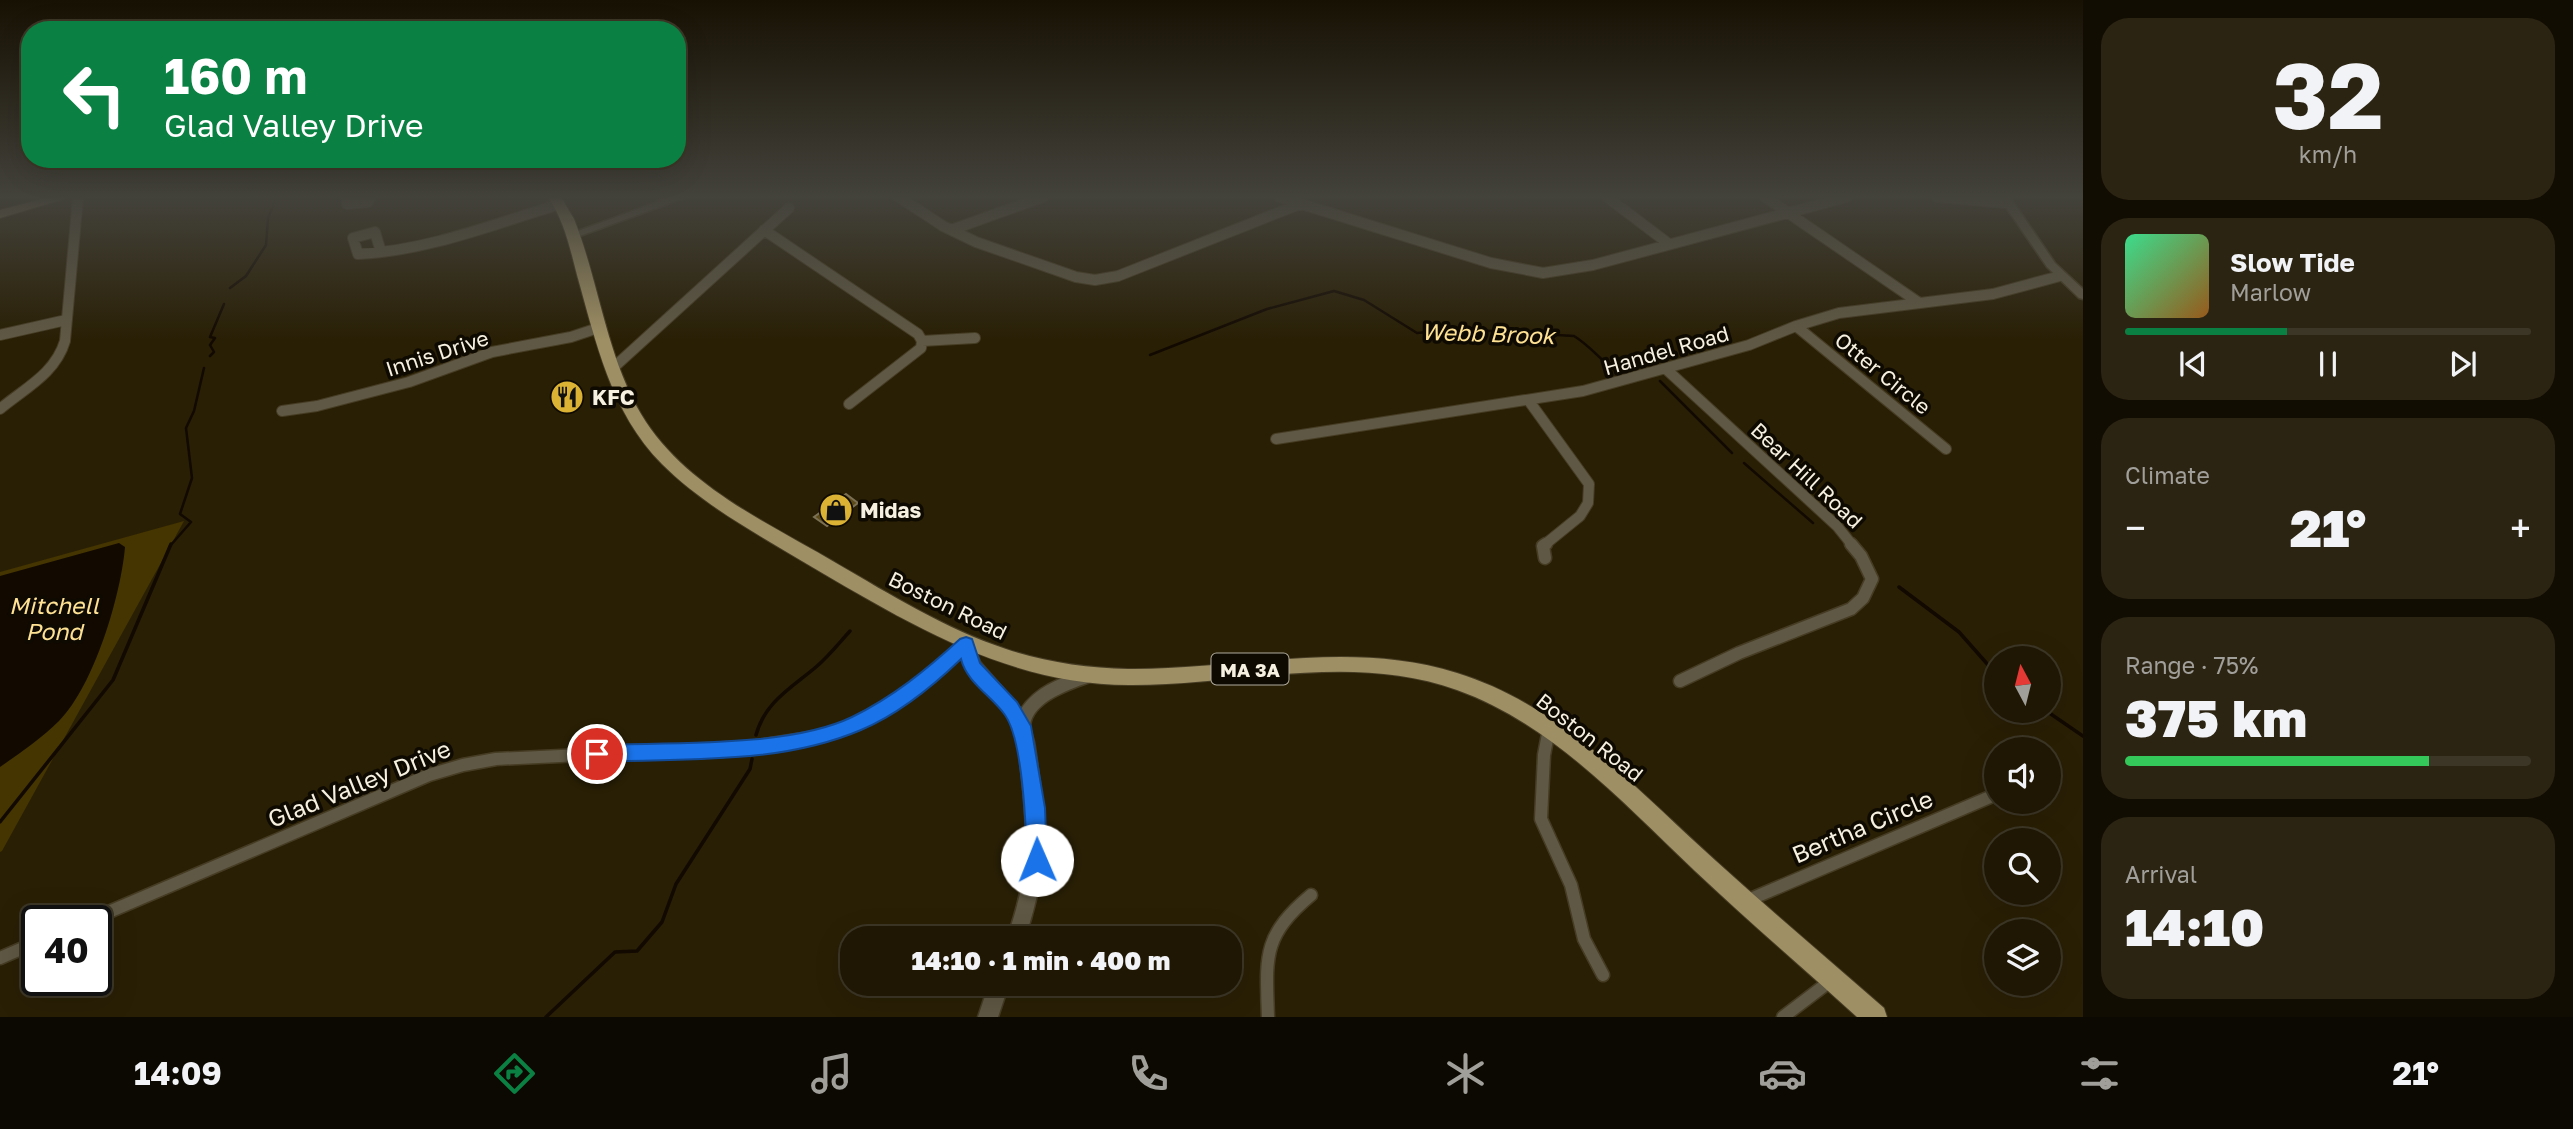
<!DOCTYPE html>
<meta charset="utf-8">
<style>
body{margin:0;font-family:"Golos Text",sans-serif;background:#2c2413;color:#f1f3f6;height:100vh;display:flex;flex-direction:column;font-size:26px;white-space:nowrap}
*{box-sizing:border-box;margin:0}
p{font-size:23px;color:#a19f9a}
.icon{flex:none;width:38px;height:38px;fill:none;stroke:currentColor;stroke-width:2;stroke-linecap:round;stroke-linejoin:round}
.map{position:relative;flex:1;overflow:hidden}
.sheet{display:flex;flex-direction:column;gap:18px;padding:18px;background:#110d02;width:490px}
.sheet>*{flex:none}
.guide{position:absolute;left:21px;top:21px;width:665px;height:147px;border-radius:28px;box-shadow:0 7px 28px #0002,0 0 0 2px #3c3626;background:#0b8043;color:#fff;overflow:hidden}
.needle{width:46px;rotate:353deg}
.buttons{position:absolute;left:1984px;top:646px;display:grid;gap:14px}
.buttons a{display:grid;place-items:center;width:77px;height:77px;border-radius:50%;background:#1f1704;box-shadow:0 7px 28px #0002,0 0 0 2px #3c3626;font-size:35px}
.speed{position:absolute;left:21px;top:905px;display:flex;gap:14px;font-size:35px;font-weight:700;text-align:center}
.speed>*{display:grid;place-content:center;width:91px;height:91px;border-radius:50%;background:#1f1704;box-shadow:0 7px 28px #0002,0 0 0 2px #3c3626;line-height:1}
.speed .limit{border:4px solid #111;border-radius:10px;background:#fff;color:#111}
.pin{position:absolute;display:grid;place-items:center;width:60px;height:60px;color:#fff;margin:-30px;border:4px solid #fff;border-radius:50%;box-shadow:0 2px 7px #0007}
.me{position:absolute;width:77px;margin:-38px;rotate:359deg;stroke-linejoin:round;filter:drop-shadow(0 0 5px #0008)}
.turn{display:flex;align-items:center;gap:24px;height:147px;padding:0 28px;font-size:32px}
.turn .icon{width:91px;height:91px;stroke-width:2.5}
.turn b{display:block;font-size:49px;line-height:60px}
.big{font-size:52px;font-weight:800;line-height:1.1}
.sheet .card{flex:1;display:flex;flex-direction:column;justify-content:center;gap:10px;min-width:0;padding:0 24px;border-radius:28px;background:#2c2413}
.sheet .dial{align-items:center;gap:0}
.dial b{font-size:91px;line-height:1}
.song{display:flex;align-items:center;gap:21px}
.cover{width:84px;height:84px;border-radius:10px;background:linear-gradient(135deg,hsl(150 70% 55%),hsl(30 70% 35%))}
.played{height:7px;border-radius:4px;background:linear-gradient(90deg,#0b8043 40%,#3c3626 40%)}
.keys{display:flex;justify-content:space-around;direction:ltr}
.heat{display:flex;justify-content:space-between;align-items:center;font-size:38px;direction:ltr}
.charge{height:10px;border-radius:5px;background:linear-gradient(90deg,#34c759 75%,#3c3626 0)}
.trip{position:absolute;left:840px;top:926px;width:402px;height:70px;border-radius:28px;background:#1f1704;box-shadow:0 7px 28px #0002,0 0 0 2px #3c3626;font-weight:800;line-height:70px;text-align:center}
.tab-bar{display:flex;height:112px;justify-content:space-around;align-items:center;background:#0c0902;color:#a19f9a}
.tab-bar .icon{width:49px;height:49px}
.tab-bar .on{color:#0b8043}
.tab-bar b{font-size:32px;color:#f1f3f6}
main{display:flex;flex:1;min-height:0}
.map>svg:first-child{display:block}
.green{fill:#453500}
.water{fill:#120900}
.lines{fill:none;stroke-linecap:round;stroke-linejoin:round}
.stream-far1{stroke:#120900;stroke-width:2.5}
.stream{stroke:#120900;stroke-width:3.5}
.building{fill:#5c4b18;stroke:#7b7054;stroke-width:2}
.minor-far1-casing{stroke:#463c24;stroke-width:12}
.minor-casing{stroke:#463c24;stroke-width:15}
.tertiary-casing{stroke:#463c24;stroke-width:3}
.secondary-casing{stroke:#463c24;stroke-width:2}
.primary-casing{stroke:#463c24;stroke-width:2}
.minor-far1{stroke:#5f5844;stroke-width:10}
.minor{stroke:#5f5844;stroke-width:12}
.tertiary{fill:#5f5844;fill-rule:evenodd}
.secondary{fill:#837756;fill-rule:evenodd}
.primary{fill:#9e8f64;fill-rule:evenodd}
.route{fill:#1a73e8;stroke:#114b97;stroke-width:2}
.labels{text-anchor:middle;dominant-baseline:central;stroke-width:7;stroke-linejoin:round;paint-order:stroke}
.shield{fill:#0e0a02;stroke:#b0ab9d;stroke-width:2}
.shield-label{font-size:19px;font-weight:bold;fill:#f6f0e0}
.street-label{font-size:21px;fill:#f6f0e0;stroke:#0e0a02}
.poi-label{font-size:21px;font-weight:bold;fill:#f6f0e0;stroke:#0e0a02;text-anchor:start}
.water-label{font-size:23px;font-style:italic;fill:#fee193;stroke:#0e0a02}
.near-street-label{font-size:24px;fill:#f6f0e0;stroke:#0e0a02}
</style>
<main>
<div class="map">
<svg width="2083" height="1017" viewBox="0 0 2083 1017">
<rect width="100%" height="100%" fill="#291f05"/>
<!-- green -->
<path class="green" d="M184,521L2,851L0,852V572Z"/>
<!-- water -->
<path class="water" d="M119,543L125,547C121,595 94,686 59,721C42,738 20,753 0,767V576Z"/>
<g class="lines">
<!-- stream-far1 -->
<path class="stream-far1" d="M230,288L246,276L266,245L268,218L277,197
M1150,355L1267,309L1334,291L1364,300L1417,333L1458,329L1574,336C1595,349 1600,363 1624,374
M210,356L214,352L210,345L215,338L210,337L224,304
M1660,381L1732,453
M1744,463L1813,523
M170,546L191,522L180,514L192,478L186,428L194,411L204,368"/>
<!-- stream -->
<path class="stream" d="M1899,587L1959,632L1997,675
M2045,710L2083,736
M756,735C765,702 791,688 816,667C829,656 839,643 850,631
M0,822L113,680L171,544
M546,1017L615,952L637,951L662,922L676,884L750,769L752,759"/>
</g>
<!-- building -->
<path class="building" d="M846,494L858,503L827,526L814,517Z"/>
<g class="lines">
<defs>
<path id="minor-far1" d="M347,197V204L368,202L371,197
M899,197L943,226L976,242L1076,277L1095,280L1118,276L1300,204
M1279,197L1491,263L1543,273L1593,265L1847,197
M1607,197L1669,244
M1765,197L1918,302
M1937,197L2007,203
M764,230L918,334L922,341
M951,230L1043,197
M381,252L375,232L353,238L358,254C427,251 494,224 560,204
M1796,326L1946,449
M0,335L66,320
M613,368L789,208
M1666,369L1837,526L1853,546
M1529,401L1589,484L1588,503L1580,516L1543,546
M849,404L921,348L922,341L975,338
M0,409C25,388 55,374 65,341L78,197
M282,411L317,406L409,382L492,352L571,337L601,327
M1276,439L1583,391L1749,345L1796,326L1839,313L1993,294L2060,276"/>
<path id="minor" d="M1545,558L1543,546L1546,544
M1680,681L1739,653L1851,609L1863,598L1872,579L1861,556L1851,544
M1549,729L1544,755L1541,819L1571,885L1584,939L1603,975
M1746,901L1997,794
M90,920L429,775L463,765L496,759L752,747L823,736L858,724L892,705L923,683L966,644
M0,958L37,942
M1268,1017C1266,957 1262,936 1311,895
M1783,1017L1833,979"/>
<path id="tertiary" d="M671,197H687L577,237H569L567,235Z
M1999,197H2010L2055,263L2083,289V299L2079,298L2047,267Z
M966,638L971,640L980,662L1021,709C1036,686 1061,678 1087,669L1093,671L1095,676L1093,681C1073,688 1032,701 1030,726C1030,731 1033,737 1034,742C1037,758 1038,774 1041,790C1048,842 1042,888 1025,938H1007C1030,872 1029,838 1021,770C1019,754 1019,737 1012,723C995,691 969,685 958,644L961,640Z
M989,984H1009L998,1017H978Z"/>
<path id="secondary" d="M50,197H71L0,218V210Z"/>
<path id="primary" d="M548,197H561L574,219C599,282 606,354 641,414C683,485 768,523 836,563C891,595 946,629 1006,649C1045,662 1087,668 1128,669C1239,670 1348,639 1457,673C1561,705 1637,790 1716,861C1771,911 1828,959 1884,1008L1887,1017H1857C1803,968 1748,921 1695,871C1623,803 1552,724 1457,690C1352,652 1239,685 1132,685C1010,686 908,623 807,564C757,534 703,505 662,464C611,413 596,342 577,275C570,248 564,220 548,197Z"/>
</defs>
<!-- minor-far1 casing -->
<use href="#minor-far1" class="minor-far1-casing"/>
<!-- minor casing -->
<use href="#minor" class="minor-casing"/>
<!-- tertiary casing -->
<use href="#tertiary" class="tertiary-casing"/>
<!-- secondary casing -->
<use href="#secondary" class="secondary-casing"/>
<!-- primary casing -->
<use href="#primary" class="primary-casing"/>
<!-- minor-far1 -->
<use href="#minor-far1" class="minor-far1"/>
<!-- minor -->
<use href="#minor" class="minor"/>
<!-- tertiary -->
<use href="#tertiary" class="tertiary"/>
<!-- secondary -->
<use href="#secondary" class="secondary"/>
<!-- primary -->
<use href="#primary" class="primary"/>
</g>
<!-- sky -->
<linearGradient id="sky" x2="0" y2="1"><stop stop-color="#171103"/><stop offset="0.58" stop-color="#43423b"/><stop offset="1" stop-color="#43423b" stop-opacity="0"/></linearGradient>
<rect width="2083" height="340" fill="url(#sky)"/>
<!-- route -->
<path class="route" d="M966,637L972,639L980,663L1017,702L1031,726L1045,808L1047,860L1044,867L1037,870L1030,867L1027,860C1026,827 1023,740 1005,715C992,696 967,683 961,659C931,688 899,714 861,730C779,765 685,758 597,762L590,760L588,754L590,748L597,745C669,742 788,748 852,717C893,697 926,670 960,639Z"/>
<!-- icons -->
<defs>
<symbol id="restaurant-disc" viewBox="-11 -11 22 22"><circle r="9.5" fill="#dbb233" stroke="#0e0a02"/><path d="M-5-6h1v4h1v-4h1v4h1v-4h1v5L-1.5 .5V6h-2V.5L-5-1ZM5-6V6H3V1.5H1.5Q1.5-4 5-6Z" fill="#111"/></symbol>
<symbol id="shop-disc" viewBox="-11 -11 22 22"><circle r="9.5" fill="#dbb233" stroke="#0e0a02"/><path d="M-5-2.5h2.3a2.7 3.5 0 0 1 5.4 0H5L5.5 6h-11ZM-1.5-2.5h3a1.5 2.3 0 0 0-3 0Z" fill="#111"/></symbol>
</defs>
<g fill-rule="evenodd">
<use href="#restaurant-disc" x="548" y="378" width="38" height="38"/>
<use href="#shop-disc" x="817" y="491" width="38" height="38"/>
</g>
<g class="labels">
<!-- shield labels -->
<rect class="shield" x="1211.5" y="653.5" width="77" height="31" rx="5"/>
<g class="shield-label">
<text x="1250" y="669">MA 3A</text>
</g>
<!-- street labels -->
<g class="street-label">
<text transform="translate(1666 350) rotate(-16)">Handel Road</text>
<text transform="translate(437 353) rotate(-18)">Innis Drive</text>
<text transform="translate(1883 373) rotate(39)">Otter Circle</text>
<text transform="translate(1807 475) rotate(43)">Bear Hill Road</text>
<text transform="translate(948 605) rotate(26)">Boston Road</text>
<text transform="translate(1590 737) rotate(38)">Boston Road</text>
</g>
<!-- poi labels -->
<g class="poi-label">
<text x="592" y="397">KFC</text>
<text x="860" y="510">Midas</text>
</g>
<!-- water labels -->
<g class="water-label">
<text transform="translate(1488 333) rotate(2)">Webb Brook</text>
<text x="54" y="605">Mitchell<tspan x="54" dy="26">Pond</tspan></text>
</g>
<!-- near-street labels -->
<g class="near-street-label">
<text transform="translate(359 783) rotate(-22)">Glad Valley Drive</text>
<text transform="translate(1862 826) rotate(-23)">Bertha Circle</text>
</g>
</g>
</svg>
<div class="buttons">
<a><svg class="needle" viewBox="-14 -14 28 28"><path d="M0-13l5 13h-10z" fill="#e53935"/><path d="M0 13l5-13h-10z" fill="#a19f9a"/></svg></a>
<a><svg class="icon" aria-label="sound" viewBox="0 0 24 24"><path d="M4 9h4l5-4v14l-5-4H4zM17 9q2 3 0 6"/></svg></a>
<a><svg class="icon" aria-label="search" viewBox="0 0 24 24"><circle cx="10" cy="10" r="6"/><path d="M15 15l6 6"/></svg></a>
<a><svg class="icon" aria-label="layers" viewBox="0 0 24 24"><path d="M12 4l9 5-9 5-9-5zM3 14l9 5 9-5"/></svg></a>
</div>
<div class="speed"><div class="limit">40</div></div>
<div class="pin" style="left:597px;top:754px;background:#d93025"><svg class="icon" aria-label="arrive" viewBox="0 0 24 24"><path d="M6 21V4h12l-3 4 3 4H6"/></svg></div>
<svg class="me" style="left:1037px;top:860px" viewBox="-20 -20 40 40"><circle r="19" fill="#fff"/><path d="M0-13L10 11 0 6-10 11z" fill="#1a73e8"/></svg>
<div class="trip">14:10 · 1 min · 400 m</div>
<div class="guide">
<div class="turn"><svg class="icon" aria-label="left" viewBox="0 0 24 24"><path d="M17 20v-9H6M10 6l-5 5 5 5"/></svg><div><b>160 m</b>Glad Valley Drive</div></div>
</div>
</div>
<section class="sheet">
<div class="card dial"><b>32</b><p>km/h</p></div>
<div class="card">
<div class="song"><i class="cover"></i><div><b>Slow Tide</b><p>Marlow</p></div></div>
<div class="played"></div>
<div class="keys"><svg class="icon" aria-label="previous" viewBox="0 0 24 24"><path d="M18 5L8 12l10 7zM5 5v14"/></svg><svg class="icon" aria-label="pause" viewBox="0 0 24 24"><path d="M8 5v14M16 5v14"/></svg><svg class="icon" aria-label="next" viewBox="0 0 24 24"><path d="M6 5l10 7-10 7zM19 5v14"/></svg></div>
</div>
<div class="card"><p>Climate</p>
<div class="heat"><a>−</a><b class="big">21°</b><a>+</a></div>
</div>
<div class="card"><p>Range · 75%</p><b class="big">375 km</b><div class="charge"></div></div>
<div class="card"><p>Arrival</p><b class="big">14:10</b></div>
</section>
</main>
<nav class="tab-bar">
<b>14:09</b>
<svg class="icon on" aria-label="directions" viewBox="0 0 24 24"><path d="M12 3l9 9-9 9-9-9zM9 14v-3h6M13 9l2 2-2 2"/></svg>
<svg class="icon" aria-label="music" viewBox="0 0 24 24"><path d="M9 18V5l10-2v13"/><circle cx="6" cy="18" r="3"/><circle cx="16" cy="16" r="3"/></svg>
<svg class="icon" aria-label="phone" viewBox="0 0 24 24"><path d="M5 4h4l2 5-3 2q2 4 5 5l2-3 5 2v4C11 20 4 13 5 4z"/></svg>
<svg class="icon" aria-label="climate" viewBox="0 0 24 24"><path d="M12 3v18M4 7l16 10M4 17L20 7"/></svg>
<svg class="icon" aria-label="car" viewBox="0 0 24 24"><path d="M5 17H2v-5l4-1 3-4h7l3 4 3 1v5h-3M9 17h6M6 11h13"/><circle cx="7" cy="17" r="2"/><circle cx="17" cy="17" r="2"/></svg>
<svg class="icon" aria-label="filters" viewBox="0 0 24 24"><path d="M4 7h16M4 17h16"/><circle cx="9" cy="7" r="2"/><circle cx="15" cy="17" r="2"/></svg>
<b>21°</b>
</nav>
